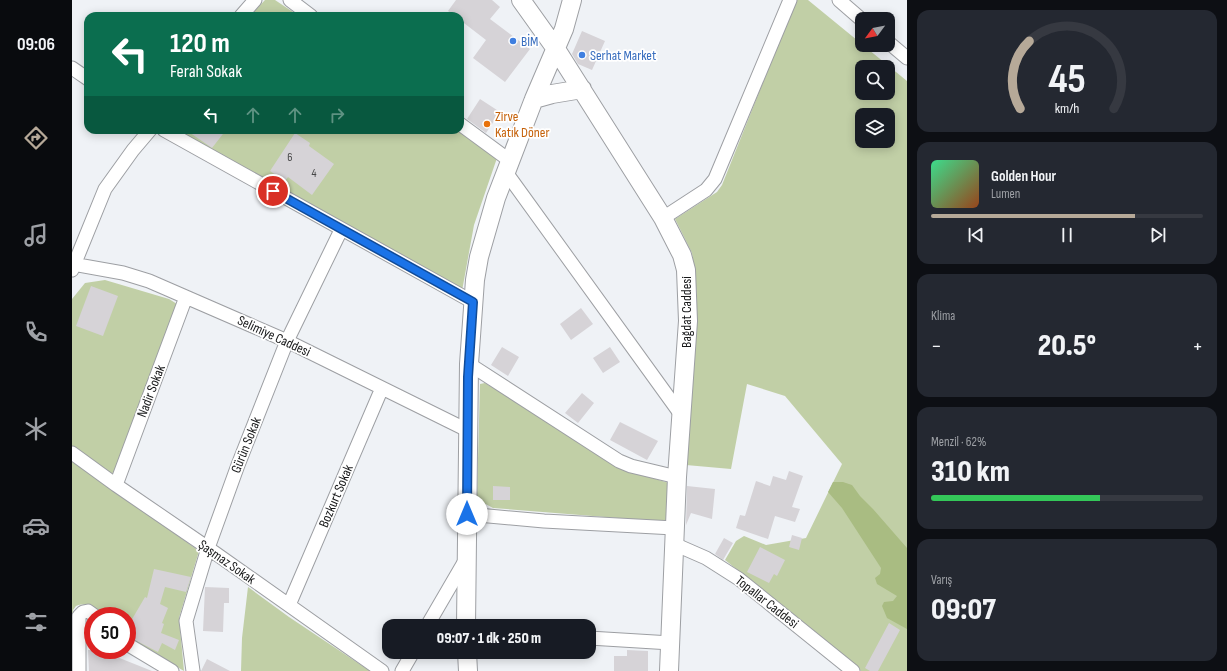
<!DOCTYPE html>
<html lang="tr">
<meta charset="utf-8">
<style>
body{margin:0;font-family:"Sofia Sans Condensed",sans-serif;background:#242831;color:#f1f3f6;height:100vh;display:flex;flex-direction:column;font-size:15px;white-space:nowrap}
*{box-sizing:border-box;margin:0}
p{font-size:13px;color:#9ea1a6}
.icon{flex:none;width:22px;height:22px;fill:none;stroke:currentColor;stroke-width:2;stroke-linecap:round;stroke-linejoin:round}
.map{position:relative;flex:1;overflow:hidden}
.sheet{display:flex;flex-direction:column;gap:10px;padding:10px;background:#0d0f14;width:320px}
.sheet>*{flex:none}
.top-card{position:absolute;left:12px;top:12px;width:380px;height:122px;border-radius:12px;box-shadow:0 2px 10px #0003;background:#0b6e4f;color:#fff;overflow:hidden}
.needle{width:26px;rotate:238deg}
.controls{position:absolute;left:783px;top:12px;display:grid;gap:8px}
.controls a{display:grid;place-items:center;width:40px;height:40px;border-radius:8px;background:#171b24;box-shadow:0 2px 10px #0003;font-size:20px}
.speed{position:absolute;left:12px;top:607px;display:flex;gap:8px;font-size:20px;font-weight:700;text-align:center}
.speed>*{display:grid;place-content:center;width:52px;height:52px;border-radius:50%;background:#171b24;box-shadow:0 2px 10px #0003;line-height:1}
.speed .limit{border:6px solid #d22;background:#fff;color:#111}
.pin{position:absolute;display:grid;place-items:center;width:34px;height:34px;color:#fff;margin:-17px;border:2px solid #fff;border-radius:50%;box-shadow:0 1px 4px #0007}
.me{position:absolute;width:44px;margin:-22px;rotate:0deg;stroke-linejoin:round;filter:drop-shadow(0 0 3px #0008)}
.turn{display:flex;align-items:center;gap:14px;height:84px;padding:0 20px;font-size:18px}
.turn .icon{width:52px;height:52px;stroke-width:2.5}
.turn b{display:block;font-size:28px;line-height:34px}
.lanes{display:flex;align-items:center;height:38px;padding:0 20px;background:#0003;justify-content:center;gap:20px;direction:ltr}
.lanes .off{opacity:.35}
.big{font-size:30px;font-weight:800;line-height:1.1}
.sheet .card{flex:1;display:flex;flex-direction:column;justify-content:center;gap:6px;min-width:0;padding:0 14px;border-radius:12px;background:#242831}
.sheet .dial{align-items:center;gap:0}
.dial svg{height:104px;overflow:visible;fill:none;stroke:#363941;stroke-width:7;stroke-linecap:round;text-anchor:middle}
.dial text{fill:#f1f3f6;stroke:none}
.song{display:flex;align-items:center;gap:12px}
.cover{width:48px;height:48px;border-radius:6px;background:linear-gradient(135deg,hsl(150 70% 55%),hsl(20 70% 35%))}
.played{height:4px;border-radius:2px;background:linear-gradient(90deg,#b6a998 75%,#363941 75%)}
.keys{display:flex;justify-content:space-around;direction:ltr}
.heat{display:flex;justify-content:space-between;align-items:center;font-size:22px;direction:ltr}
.charge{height:6px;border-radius:3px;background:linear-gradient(90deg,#34c759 62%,#363941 0)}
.trip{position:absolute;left:310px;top:619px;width:214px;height:40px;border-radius:12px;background:#171b24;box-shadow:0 2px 10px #0003;font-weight:800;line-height:40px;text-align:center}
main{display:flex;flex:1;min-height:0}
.menu{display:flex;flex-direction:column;width:72px;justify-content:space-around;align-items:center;background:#090b0e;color:#9ea1a6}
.menu .icon{width:28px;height:28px}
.menu .active{color:#b6a998}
.menu b{font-size:18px;color:#f1f3f6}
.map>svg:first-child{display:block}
.green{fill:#c1cfa6;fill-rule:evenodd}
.forest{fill:#a9bc82}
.building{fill:#d6d3d7}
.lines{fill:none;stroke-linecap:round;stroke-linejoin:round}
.street-casing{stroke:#9d9fa3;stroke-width:15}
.secondary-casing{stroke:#9d9fa3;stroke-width:20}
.street{stroke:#fff;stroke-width:13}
.secondary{stroke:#fff;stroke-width:18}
.route-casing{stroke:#114b97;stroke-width:10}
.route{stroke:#1a73e8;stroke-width:7}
.shop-dot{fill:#3f7fe0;stroke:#fff;stroke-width:1.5}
.food-dot{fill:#e8710a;stroke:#fff;stroke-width:1.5}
.labels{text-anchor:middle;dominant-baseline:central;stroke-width:3.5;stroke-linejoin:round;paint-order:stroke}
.number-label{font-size:12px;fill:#474748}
.shop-label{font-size:14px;fill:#366cbe;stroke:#fff;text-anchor:start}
.food-label{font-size:14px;fill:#c56008;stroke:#fff;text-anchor:start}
.street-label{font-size:14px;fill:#171819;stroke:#fff}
</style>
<main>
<nav class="menu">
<b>09:06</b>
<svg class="icon active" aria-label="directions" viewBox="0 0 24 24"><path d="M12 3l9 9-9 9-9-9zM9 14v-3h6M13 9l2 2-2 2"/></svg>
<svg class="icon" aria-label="music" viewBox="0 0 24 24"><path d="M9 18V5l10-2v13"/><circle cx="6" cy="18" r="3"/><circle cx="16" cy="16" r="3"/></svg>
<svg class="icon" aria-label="phone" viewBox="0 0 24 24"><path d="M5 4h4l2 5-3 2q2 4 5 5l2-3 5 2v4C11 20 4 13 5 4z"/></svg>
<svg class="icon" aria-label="climate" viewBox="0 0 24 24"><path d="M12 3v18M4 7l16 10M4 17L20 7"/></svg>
<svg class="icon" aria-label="car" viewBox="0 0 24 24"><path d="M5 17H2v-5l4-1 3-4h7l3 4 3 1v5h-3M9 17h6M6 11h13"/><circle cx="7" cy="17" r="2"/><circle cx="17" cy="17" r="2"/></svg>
<svg class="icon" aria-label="filters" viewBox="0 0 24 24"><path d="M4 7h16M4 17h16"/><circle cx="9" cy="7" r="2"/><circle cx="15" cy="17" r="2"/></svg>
</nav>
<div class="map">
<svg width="835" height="671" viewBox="0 0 835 671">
<rect width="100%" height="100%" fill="#eff2f6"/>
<!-- green -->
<path class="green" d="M193,0H203L227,16H178Z
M724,0H736L835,81V671H789L746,634L653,560L664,541L672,536L694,545L734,538L770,464L713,396L675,384L659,469L614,465L625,295L620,253L603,219L645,192L650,185ZM790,67H816V93H790ZM790,115H816V141H790Z
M101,130H385L425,158L402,225L390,291Z
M33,280L97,299L105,304L43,472L37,474L0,447V299L13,283Z
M413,383L560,472L597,483L596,522L421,508L408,501L405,496L408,384Z
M0,460L127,551L107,618L112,671L55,638V616C48,616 39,617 32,616C21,614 19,600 4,606L1,610L2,671H0Z
M176,587L217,617L298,671H169L170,638Z"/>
<!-- forest -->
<path class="forest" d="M761,482H771L780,485L788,496L801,509L835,548V629L815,618L810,606L812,602L821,601L825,596L805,584L803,578L808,574L809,568L770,508L756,492Z"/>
<!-- building -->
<path class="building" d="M384,0H420L428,7L418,19L458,49L433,82L401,58L414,40L388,20V16H382L376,11Z
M510,31L533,41L520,70L506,64L500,54Z
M408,99L428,112L414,133L395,119Z
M114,130H154L140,148Z
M223,133L238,143L237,146L262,164L240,195L216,177L213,181L198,171Z
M19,286L46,296L31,336L4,326Z
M509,308L521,324L499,340L488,324Z
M430,347L447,357L436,376L419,365Z
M538,347L548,362L531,373L521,358Z
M510,393L522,403L506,423L493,413Z
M548,422L586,441L575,460L538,440Z
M717,471L731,476L720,507L728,509L723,522L703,516L696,539L664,528L668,515L673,516L684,481L698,486L701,476L714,480Z
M421,486L438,487V500H421Z
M615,486L643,489L640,519L619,513L614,525Z
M720,535L730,538L727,550L717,547Z
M652,538L661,543L651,560L643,554Z
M688,547L713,560L705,576L702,574L697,583L675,572Z
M82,569L119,577L114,592L93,587L88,604L96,608L90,623L92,624L89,633L107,640L103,650L90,643L86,652L55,636L59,621L73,597L75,598Z
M133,587L157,588V603H152L151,632L131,631Z
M817,623L828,630L806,671H798L793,668Z
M16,650H40V655L80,671H17Z
M555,650L576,651V671H542V656H555Z
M135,659L158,671H129Z"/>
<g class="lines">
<defs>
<path id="street" d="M218,0L239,16
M767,0L790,20
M169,16L183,0
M816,42L835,58
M0,68L16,79
M388,124L437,160
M92,130L401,302
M433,171L610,416
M591,218L634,190L643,179L718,0
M0,264L51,273L77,281L215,341L395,430
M0,270L33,189L61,150L78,130
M397,364L547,461L559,466L605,477
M0,453L44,485L136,548L310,671
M44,485L114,297
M395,514L472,521L602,528
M602,544L634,558L667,579L781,671
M217,605L310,388
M355,626L394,559
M517,638L599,643
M55,644L100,671
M7,671V616L11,612L16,611L23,616
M121,671L114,621L136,548L166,465L215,341L269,230
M330,671L341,652"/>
<path id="secondary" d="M449,0L484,49L591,218L610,255L614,270L616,321L605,477L597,671
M462,99L480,94L510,89
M394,626L397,364L403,280L407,257L424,198L462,99L492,29L500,0
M395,652L396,671"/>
</defs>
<!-- street casing -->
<use href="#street" class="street-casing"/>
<!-- secondary casing -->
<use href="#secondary" class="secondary-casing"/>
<!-- street -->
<use href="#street" class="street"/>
<!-- secondary -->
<use href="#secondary" class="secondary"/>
</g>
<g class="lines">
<defs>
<path id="route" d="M201,191L401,302L396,377L395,514"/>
</defs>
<!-- route casing -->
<use href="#route" class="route-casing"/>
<!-- route -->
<use href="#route" class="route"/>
</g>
<!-- markers -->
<g class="shop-dot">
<circle cx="441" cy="41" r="4"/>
<circle cx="510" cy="55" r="4"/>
</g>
<circle class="food-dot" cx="415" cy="124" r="4"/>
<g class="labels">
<!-- number labels -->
<g class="number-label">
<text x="218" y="157">6</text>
<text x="242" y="173">4</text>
</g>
<!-- shop labels -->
<g class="shop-label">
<text x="449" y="41">BİM</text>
<text x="518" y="55">Serhat Market</text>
</g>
<!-- food labels -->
<g class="food-label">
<text x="423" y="116">Zirve<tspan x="423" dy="16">Katık Döner</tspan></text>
</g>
<!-- street labels -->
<g class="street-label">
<text transform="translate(614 312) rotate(-90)">Bağdat Caddesi</text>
<text transform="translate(202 336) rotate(25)">Selimiye Caddesi</text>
<text transform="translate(79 391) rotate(-69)">Nadir Sokak</text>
<text transform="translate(174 445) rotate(-68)">Gürün Sokak</text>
<text transform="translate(264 496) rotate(-67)">Bozkurt Sokak</text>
<text transform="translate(155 562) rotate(35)">Şaşmaz Sokak</text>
<text transform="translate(695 602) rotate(38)">Topallar Caddesi</text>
</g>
</g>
</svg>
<div class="controls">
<a><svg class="needle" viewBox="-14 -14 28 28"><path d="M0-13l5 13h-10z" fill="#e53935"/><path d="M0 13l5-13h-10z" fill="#9ea1a6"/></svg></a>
<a><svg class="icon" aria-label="search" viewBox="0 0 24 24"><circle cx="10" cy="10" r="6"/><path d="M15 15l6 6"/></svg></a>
<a><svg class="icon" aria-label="layers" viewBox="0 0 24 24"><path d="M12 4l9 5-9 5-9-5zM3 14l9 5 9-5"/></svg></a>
</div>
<div class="speed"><div class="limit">50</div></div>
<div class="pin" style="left:201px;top:191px;background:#d93025"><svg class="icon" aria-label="arrive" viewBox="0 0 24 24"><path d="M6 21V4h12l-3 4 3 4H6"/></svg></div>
<svg class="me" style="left:395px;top:514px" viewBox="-20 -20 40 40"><circle r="19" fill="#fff"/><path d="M0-13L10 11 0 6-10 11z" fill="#1a73e8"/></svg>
<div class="trip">09:07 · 1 dk · 250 m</div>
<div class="top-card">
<div class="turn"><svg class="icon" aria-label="left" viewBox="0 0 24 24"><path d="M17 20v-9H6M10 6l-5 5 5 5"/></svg><div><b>120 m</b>Ferah Sokak</div></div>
<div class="lanes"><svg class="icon" aria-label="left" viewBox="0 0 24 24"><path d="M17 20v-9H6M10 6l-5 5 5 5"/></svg><svg class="icon off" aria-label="ahead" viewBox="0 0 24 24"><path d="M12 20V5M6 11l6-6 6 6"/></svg><svg class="icon off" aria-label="ahead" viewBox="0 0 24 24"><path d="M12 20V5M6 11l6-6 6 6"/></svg><svg class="icon off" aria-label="right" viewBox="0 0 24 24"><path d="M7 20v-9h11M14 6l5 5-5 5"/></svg></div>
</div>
</div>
<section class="sheet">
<div class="card dial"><svg viewBox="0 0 100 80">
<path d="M14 69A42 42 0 1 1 86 69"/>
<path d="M14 69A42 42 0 0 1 21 17" stroke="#b6a998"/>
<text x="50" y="56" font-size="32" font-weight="700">45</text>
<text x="50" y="72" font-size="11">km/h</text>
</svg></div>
<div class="card">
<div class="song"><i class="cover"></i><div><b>Golden Hour</b><p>Lumen</p></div></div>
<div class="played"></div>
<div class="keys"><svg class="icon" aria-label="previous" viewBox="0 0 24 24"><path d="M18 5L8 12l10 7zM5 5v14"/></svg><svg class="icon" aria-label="pause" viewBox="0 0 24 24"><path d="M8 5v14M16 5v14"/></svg><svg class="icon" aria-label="next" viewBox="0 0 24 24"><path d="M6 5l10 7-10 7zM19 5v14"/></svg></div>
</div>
<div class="card"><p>Klima</p>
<div class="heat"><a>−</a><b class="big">20.5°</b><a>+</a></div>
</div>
<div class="card"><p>Menzil · 62%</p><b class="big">310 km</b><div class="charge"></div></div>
<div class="card"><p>Varış</p><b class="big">09:07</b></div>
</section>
</main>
